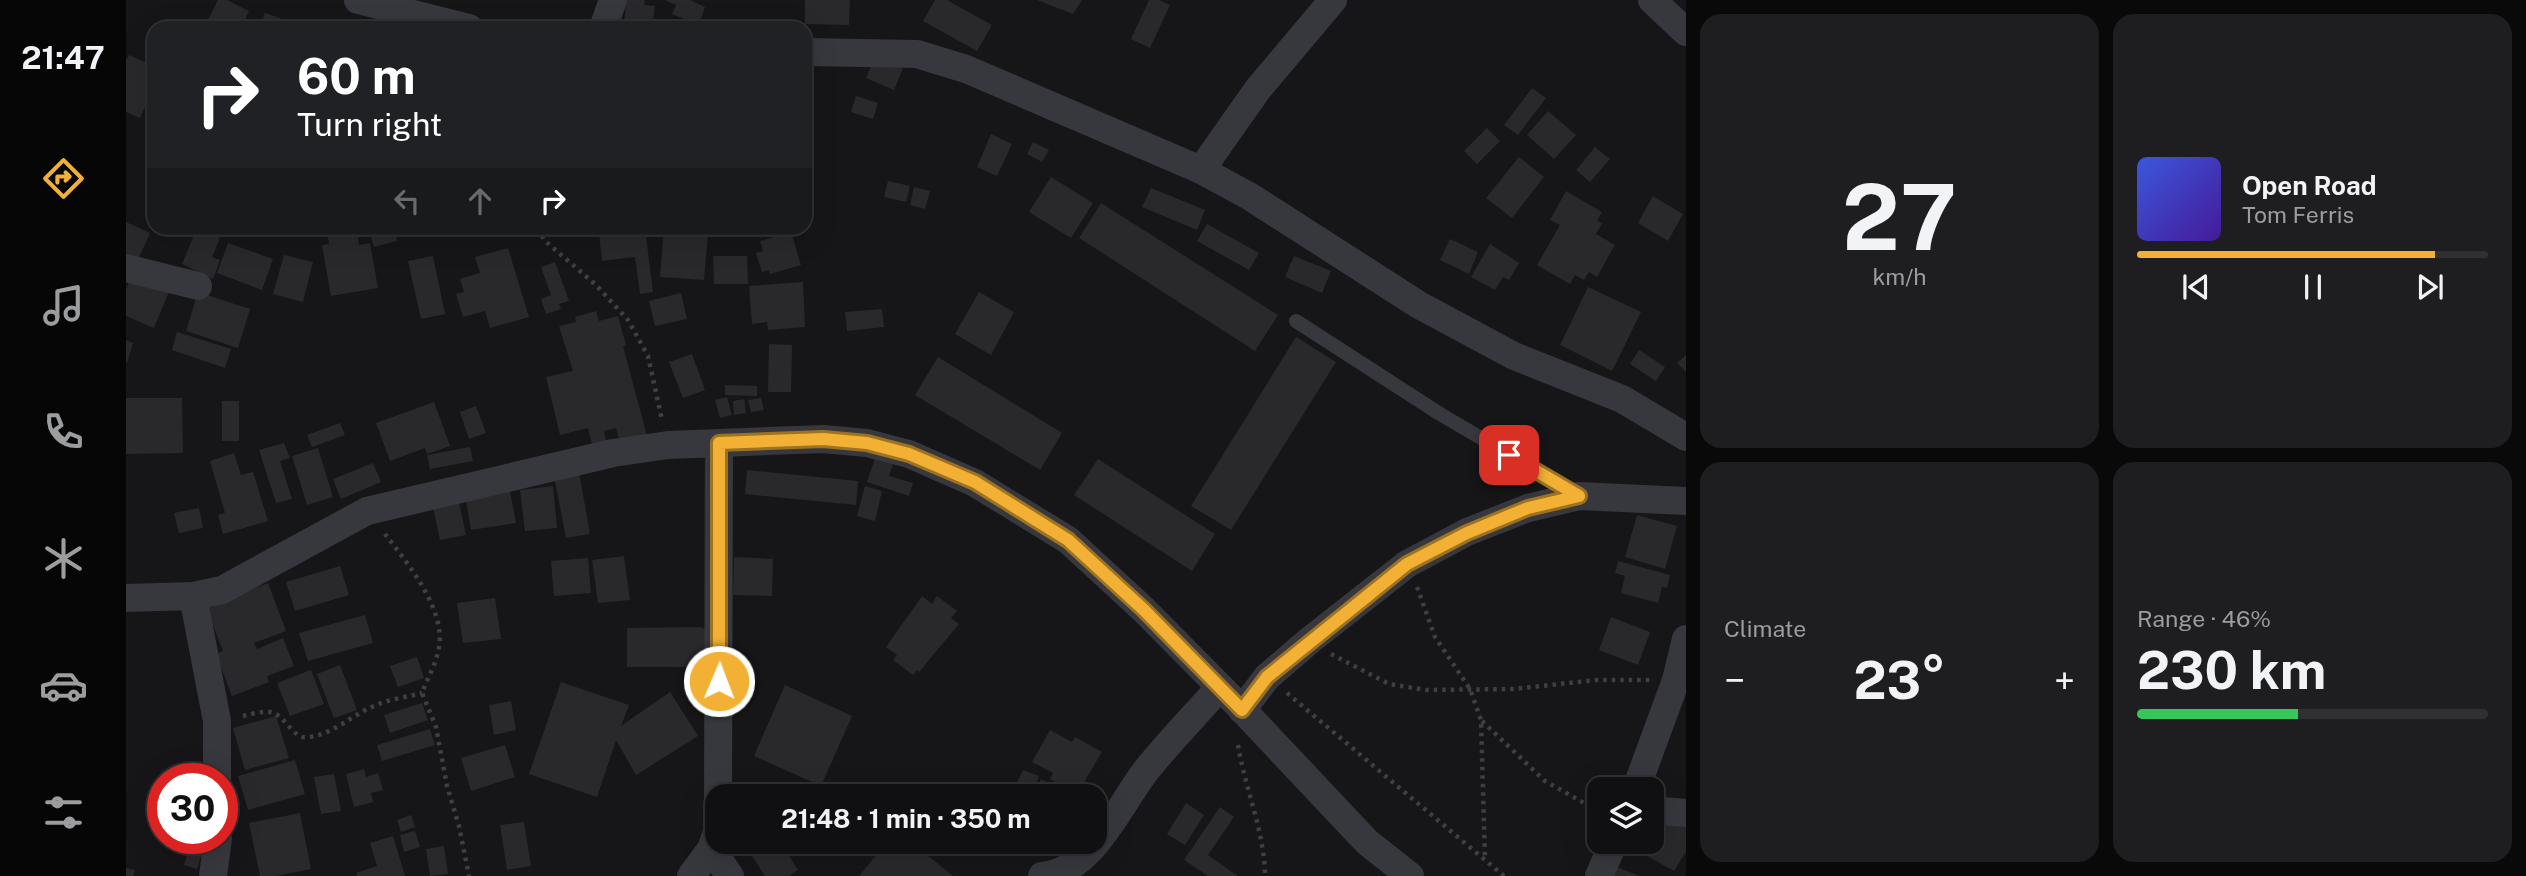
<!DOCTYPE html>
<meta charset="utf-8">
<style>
body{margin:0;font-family:"Public Sans",sans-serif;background:#1e1e20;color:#f1f3f6;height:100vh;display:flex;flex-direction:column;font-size:26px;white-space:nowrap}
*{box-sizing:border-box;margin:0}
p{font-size:23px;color:#9c9d9f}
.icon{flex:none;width:38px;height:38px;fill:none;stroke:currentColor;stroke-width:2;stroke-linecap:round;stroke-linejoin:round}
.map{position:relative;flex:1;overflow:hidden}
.sheet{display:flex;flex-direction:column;gap:14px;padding:14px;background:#09090a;width:840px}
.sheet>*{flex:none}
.top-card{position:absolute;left:21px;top:21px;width:665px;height:214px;border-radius:21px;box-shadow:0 7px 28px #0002,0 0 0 2px #303032;background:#202124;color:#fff;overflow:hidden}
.controls{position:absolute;left:1461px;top:777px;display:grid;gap:14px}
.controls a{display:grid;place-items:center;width:77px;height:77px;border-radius:14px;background:#101012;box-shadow:0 7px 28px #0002,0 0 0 2px #303032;font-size:35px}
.speed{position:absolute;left:21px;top:763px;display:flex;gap:14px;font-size:35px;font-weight:700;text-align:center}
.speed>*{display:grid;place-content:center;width:91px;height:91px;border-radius:50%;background:#101012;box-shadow:0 7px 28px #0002,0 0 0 2px #303032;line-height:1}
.speed .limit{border:10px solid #d22;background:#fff;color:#111}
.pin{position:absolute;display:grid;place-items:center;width:60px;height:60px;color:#fff;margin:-30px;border-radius:14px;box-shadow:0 4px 10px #0006}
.me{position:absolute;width:77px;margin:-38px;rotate:1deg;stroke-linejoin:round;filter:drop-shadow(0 0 5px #0008)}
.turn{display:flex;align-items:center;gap:24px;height:147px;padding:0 35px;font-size:32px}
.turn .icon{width:91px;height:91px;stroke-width:2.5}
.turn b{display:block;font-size:49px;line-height:60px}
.lanes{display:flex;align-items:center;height:66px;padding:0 35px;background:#0003;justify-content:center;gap:35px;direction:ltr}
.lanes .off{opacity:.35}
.big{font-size:52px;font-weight:700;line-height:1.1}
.sheet .tile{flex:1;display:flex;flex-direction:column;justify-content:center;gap:10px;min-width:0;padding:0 24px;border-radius:21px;background:#1e1e20}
.sheet .dial{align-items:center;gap:0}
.dial b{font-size:91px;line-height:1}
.song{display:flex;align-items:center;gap:21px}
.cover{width:84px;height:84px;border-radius:10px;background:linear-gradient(135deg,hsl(230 70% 55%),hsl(260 70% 35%))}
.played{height:7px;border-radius:4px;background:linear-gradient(90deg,#f2b134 85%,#303032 85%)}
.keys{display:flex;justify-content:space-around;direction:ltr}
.heat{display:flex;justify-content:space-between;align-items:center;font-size:38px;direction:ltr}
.charge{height:10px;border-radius:5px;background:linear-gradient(90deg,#34c759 46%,#303032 0)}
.sheet .tiles{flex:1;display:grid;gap:14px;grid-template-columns:repeat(2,1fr)}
.trip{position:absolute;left:579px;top:784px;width:402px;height:70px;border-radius:21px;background:#101012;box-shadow:0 7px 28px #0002,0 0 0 2px #303032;font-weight:700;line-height:70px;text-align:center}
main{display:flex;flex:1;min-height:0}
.dock{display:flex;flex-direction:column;width:126px;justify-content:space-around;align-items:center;background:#060607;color:#9c9d9f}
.dock .icon{width:49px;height:49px}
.dock .active{color:#f2b134}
.dock b{font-size:32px;color:#f1f3f6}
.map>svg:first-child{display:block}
.building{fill:#29292c}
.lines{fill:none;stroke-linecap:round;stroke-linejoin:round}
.path{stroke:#3d3f44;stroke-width:4.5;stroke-dasharray:3.5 5;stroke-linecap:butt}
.lane{stroke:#37383d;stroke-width:14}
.street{stroke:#37383d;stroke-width:28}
.route-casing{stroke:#9d7322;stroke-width:18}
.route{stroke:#f2b134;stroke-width:12}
</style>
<main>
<nav class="dock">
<b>21:47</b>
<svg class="icon active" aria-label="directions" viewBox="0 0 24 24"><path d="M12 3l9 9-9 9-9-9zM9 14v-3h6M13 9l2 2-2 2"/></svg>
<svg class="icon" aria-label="music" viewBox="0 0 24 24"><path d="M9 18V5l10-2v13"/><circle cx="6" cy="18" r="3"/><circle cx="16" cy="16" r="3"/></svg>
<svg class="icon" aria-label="phone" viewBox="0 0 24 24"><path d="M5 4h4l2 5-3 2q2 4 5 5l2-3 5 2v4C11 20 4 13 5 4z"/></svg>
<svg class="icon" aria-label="climate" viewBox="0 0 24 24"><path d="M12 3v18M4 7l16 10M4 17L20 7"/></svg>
<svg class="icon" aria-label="car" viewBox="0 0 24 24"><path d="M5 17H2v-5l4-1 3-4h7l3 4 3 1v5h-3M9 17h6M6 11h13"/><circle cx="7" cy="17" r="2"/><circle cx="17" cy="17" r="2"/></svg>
<svg class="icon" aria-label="filters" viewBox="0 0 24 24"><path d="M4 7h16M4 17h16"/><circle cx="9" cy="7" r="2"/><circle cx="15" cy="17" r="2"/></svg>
</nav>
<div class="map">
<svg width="1560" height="876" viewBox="0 0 1560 876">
<rect width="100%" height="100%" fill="#161618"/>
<!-- building -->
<path class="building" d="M92,0H101L123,11L115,28H78Z
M500,0H519L518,5L529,6L526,28H498Z
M539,0H564L579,7L573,25L546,14L550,5Z
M679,0H724L723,25L679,24Z
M809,0H821L866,25L851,51L797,21Z
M911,0H956L947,14Z
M1023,0H1033L1044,5L1024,48L1005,39Z
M139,13L162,21L160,28H134Z
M191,22L212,27V28H190Z
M3,55L28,66V87L14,118L0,112V60Z
M749,57L777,68L768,90L740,78Z
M1406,88L1420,98L1392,135L1378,125Z
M730,96L752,103L747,119L725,112Z
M1422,111L1450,135L1428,159L1401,135Z
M1361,128L1374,141L1351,164L1338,151Z
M865,134L886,144L871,176L851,167Z
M907,142L923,150L916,162L901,154Z
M1469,147L1484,159L1464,182L1450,170Z
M1393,157L1418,177L1386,218L1360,198Z
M925,177L967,203L945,238L903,212Z
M762,181L784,186L780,202L758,197Z
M788,187L804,191L799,209L784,205Z
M1025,188L1079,210L1071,230L1016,207Z
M1440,191L1476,212L1471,221L1476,223L1470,234L1489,245L1471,277L1463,272L1458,280L1449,275L1444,284L1411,265L1434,225L1424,220Z
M1527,196L1557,214L1542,241L1512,223Z
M975,203L1152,315L1129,351L953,238Z
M0,222L24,233L10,264L0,259Z
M1081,224L1133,253L1123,270L1071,241Z
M71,228L94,238L86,257L94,260L87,279L56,264Z
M242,228H268L271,241L248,247Z
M516,228H519L527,292L514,294L509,257L476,261L473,233Z
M538,228H577L576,233H582L578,280L534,277Z
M231,232L233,245L244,243L252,288L205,296L196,245L203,244L202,237Z
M665,232L675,265L644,274L643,270L636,272L630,253L637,251L634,241Z
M1324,239L1352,252L1343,274L1314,260Z
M102,243L147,259L136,290L91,273Z
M1364,244L1393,263L1383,280L1377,277L1369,290L1345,277Z
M382,248L403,317L364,328L359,311L337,317L330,294L338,292L334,279L354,273L349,257Z
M158,255L187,262L177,302L147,294Z
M307,256L319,314L295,319L282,261Z
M587,256H621L622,284H588Z
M1168,256L1205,271L1196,293L1159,277Z
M429,262L443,301L433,304L435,309L420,314L415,299L425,295L415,267Z
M6,276L43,292L28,328L0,316V289Z
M677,282L679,327L642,330L641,322L626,324L623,286Z
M1462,287L1515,312L1486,371L1434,345Z
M72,292L124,309L112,348L60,331Z
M853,292L888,312L865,355L829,334Z
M555,293L561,319L529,326L523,301Z
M756,309L758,327L721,331L719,312Z
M470,311L473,321L492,316L500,345L497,346L521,436L494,443L490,428L478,431L481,444L467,448L462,428L434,435L420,377L447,371L433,326L450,322L449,317Z
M51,332L105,349L99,368L46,350Z
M1170,337L1210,362L1105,530L1065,506Z
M0,340L7,343L1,363H0Z
M643,344L666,345L665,392H642Z
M1513,350L1539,367L1530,381L1504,364Z
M566,354L579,390L557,398L543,362Z
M1560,355V372L1551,363Z
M812,357L936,433L914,470L789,395Z
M599,385L631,386V396L599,395Z
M601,397L606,415L594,418L589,400Z
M0,398H56L57,453L0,454Z
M635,398L638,410L625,412L622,400Z
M618,399L620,413L608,415L607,401Z
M96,401H113V441H96Z
M308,402L324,446L301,454L299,448L264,461L250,423Z
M350,406L360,433L343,439L334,412Z
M214,423L219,435L186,447L181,435Z
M158,443L164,458L154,461L166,499L150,503L133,450Z
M344,447L347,461L304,469L301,455Z
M192,448L207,497L181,505L166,456Z
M108,453L115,475L127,472L142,521L97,534L92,515L99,513L84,461Z
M749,458L767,464L763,476L787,483L783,496L741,482Z
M972,459L1089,534L1066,571L948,495Z
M247,463L255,482L215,499L207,479Z
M621,470L732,481L730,505L619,494Z
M453,472L464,534L440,538L428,476Z
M383,486L390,523L345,530L339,494Z
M427,486L431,528L399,531L394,490Z
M739,486L756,491L749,521L731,516Z
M331,493L340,535L314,540L305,498Z
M73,508L77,528L53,533L48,513Z
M1511,515L1551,526L1539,569L1499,557Z
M498,556L504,600L472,603L466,560Z
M608,557L647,559L646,596L607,595Z
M462,558L465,593L428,596L425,561Z
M1492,561L1544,575L1541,588L1536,587L1532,603L1495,593L1499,576L1489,573Z
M214,566L223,595L169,611L160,582Z
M142,583L160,631L128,643L131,649L157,638L168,666L141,676L143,682L106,696L90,654L97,651L80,607Z
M796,596L806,604L811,596L831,611L825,618L833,624L793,672L791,670L787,675L767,660L771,655L760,647Z
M369,598L375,639L337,643L331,603Z
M239,615L247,643L182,661L173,633Z
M1485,617L1524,632L1512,665L1473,650Z
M575,627L579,629V680L564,681L565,667H501V628Z
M291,657L298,678L272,687L264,666Z
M214,665L231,710L208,718L191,674Z
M185,670L198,704L164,716L151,683Z
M435,682L503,705L495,726L544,692L572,736L510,775L490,740L471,797L403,774Z
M659,685L726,716L695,786L628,756Z
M385,701L390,730L368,735L363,705Z
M296,703L302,720L264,733L258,715Z
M150,716L163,758L119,770L107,728Z
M304,729L309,745L256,761L251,745Z
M924,730L946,742L949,737L976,752L951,794L924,779L927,773L906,762Z
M379,745L389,777L345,791L335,758Z
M169,760L179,794L122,810L112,776Z
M238,769L240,777L252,773L257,790L245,793L247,802L228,807L220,774Z
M897,770L913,776L906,793L889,786Z
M208,774L215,811L195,814L188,777Z
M915,779L932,788L928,796H906Z
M1060,803L1078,815L1059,845L1041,834Z
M1094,807L1108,817L1082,855L1112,876H1082L1058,860Z
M1540,812L1560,823V852L1548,871L1516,853L1523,842H1526V836Z
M174,813L185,869L150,876H134L123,823Z
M285,815L289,827L275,832L271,820Z
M398,822L405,866L381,870L374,825Z
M289,831L294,847L278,852L274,835Z
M267,836L279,876H231L230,873L251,866L244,843Z
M617,842H654L672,870L663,876H639Z
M761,842H785L827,876H733Z
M64,846L77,850L71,869L58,865Z
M318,846L322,874L304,876L300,849Z
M1488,866L1514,876H1484Z
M0,868L9,870L7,876H0Z"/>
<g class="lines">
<!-- path -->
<path class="path" d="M412,228L418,240L470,285L502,320L522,356L536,420
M259,534C281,563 323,612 312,652C309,666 301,679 296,693L310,727L321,786L333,826L343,876
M1291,587L1309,637L1344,689L1355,720L1359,858
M1205,654L1263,684L1300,690L1388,689L1470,680H1524
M1161,693L1378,876
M117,716C126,714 136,711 144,712C161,715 166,741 184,737C209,733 226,715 248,706C263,699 281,697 296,693
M1356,721L1419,781L1474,812
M1112,745C1119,788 1139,834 1139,876"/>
<!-- lane -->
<path class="lane" d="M1170,321L1314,414L1452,495"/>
<!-- street -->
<path class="street" d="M232,0L343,28
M1526,0L1560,32
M477,28L487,0
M679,52L791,54L840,69L1075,170L1123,196L1293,305L1388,356L1496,399L1560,437
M1075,170L1132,89L1207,0
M0,268L72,286
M67,596L91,721V779
M0,598L67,596L96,590L241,511L487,453L542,445L697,439L741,443L783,454L849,483L942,540L1018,610L1110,703L1241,842L1284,876
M1116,710L1141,677L1183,641L1281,564L1341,532L1402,508L1453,496L1560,501
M1510,789L1550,680L1560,639
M1526,810L1560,813
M592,812L593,443
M585,849L604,876
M87,876L92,838
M565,876L585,849L592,829
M916,876C968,871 993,804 1022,768C1045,740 1070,714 1094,687
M1473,876L1488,842"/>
</g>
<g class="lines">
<defs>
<path id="route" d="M593,681V443L697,439L741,443L783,454L849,482L942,540L1018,610L1116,710L1141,677L1281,564L1341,533L1402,508L1453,496L1383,455"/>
</defs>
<!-- route casing -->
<use href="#route" class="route-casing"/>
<!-- route -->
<use href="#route" class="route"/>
</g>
</svg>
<div class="controls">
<a><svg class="icon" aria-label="layers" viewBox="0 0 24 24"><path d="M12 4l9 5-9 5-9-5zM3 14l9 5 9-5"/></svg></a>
</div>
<div class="speed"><div class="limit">30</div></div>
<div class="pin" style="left:1383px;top:455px;background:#d93025"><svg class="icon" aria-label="arrive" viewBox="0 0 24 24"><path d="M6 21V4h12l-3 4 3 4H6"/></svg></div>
<svg class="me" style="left:593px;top:681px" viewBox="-20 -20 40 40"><circle r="17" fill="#f2b134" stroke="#fff" stroke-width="3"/><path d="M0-11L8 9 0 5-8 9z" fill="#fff"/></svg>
<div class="trip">21:48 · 1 min · 350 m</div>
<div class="top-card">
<div class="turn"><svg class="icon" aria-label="right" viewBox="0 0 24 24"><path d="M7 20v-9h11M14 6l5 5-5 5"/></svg><div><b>60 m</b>Turn right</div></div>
<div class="lanes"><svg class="icon off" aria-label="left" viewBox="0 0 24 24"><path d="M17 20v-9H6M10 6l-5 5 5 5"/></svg><svg class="icon off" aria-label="ahead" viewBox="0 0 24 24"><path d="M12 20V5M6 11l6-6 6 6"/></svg><svg class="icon" aria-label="right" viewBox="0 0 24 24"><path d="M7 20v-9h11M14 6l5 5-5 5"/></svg></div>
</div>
</div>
<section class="sheet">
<div class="tiles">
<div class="tile dial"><b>27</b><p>km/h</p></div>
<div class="tile">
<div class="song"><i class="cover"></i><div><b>Open Road</b><p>Tom Ferris</p></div></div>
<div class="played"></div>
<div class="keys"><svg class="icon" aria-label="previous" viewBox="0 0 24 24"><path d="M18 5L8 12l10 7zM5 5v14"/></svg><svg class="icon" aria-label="pause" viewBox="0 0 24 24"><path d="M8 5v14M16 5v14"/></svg><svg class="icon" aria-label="next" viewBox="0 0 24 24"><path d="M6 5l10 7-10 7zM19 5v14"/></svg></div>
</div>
<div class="tile"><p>Climate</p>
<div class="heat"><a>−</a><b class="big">23°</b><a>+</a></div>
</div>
<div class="tile"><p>Range · 46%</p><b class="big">230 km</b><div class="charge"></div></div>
</div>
</section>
</main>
